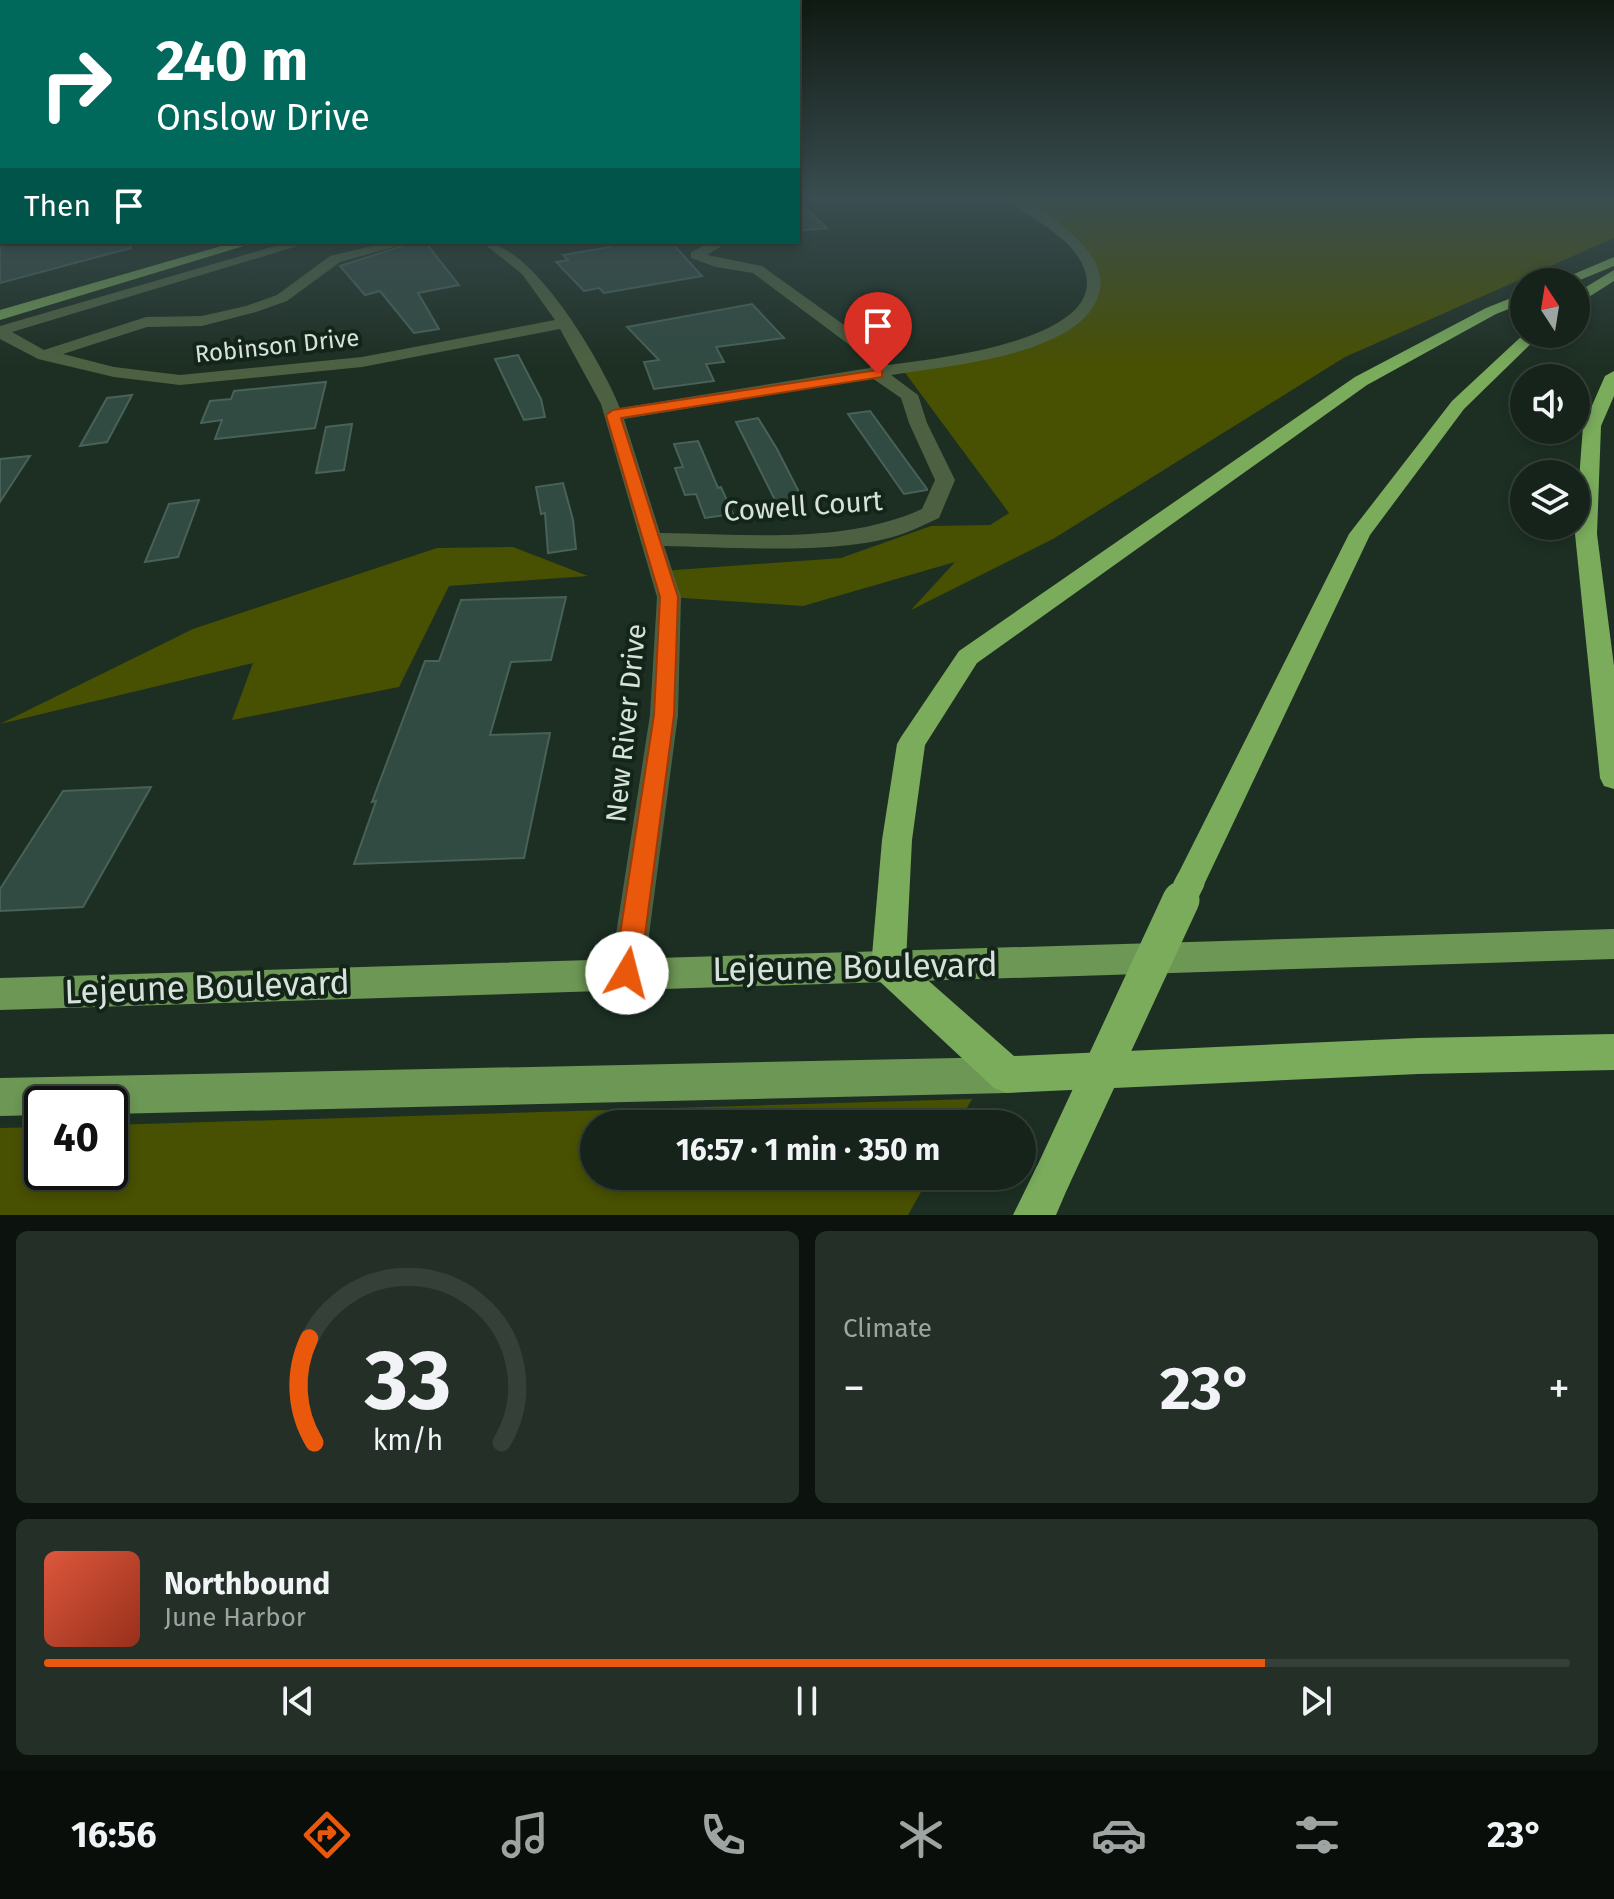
<!DOCTYPE html>
<meta charset="utf-8">
<style>
body{margin:0;font-family:"Fira Sans",sans-serif;background:#232f27;color:#f1f3f6;height:100vh;display:flex;flex-direction:column;font-size:30px;white-space:nowrap}
*{box-sizing:border-box;margin:0}
p{font-size:26px;color:#9ea4a2}
.icon{flex:none;width:44px;height:44px;fill:none;stroke:currentColor;stroke-width:2;stroke-linecap:round;stroke-linejoin:round}
.map{position:relative;height:1215px;overflow:hidden}
.sheet{display:flex;flex-direction:column;gap:16px;padding:16px;background:#0c130e;flex:1}
.sheet>*{flex:none}
.hud{position:absolute;left:0px;top:0px;width:800px;height:244px;box-shadow:0 4px 12px #0003,0 0 0 2px #354039;background:#00695c;color:#fff;overflow:hidden}
.needle{width:52px;rotate:348deg}
.controls{position:absolute;left:1510px;top:268px;display:grid;gap:16px}
.controls a{display:grid;place-items:center;width:80px;height:80px;border-radius:50%;background:#16231a;box-shadow:0 4px 12px #0003,0 0 0 2px #354039;font-size:40px}
.speed{position:absolute;left:24px;top:1086px;display:flex;gap:16px;font-size:40px;font-weight:700;text-align:center}
.speed>*{display:grid;place-content:center;width:104px;height:104px;border-radius:50%;background:#16231a;box-shadow:0 4px 12px #0003,0 0 0 2px #354039;line-height:1}
.speed .limit{border:4px solid #111;border-radius:12px;background:#fff;color:#111}
.pin{position:absolute;display:grid;place-items:center;width:68px;height:68px;color:#fff;margin:-82px -34px;border-radius:50% 50% 50% 0;rotate:-45deg;box-shadow:0 0 8px #0007}
.pin .icon{rotate:45deg}
.me{position:absolute;width:88px;margin:-44px;rotate:8deg;stroke-linejoin:round;filter:drop-shadow(0 0 6px #0008)}
.turn{display:flex;align-items:center;gap:28px;height:168px;padding:0 24px;font-size:36px}
.turn .icon{width:104px;height:104px;stroke-width:2.5}
.turn b{display:block;font-size:56px;line-height:68px}
.then{display:flex;align-items:center;height:76px;padding:0 24px;background:#0003;gap:16px;font-size:30px}
.big{font-size:60px;font-weight:700;line-height:1.1}
.sheet .widget{flex:1;display:flex;flex-direction:column;justify-content:center;gap:12px;min-width:0;padding:0 28px;border-radius:12px;background:#232f27}
.sheet .dial{align-items:center;gap:0}
.dial svg{height:208px;overflow:visible;fill:none;stroke:#354039;stroke-width:7;stroke-linecap:round;text-anchor:middle}
.dial text{fill:#f1f3f6;stroke:none}
.song{display:flex;align-items:center;gap:24px}
.cover{width:96px;height:96px;border-radius:12px;background:linear-gradient(135deg,hsl(10 70% 55%),hsl(10 70% 35%))}
.played{height:8px;border-radius:4px;background:linear-gradient(90deg,#ea580c 80%,#354039 80%)}
.keys{display:flex;justify-content:space-around;direction:ltr}
.heat{display:flex;justify-content:space-between;align-items:center;font-size:44px;direction:ltr}
.sheet .tiles{flex:1;display:grid;gap:16px;grid-template-columns:1fr 1fr}
.widget:last-child{grid-column:span 2}
.trip{position:absolute;left:580px;top:1110px;width:456px;height:80px;border-radius:40px;background:#16231a;box-shadow:0 4px 12px #0003,0 0 0 2px #354039;font-weight:700;line-height:80px;text-align:center}
.menu{display:flex;height:128px;justify-content:space-around;align-items:center;background:#090e0a;color:#9ea4a2}
.menu .icon{width:56px;height:56px}
.menu .on{color:#ea580c}
.menu b{font-size:36px;color:#f1f3f6}
.map>svg:first-child{display:block}
.green{fill:#485001}
.building{fill:#314a42;stroke:#486259;stroke-width:2}
.lines{fill:none;stroke-linecap:round;stroke-linejoin:round}
.minor{fill:#4d6142;fill-rule:evenodd}
.major{fill:#6d9755;fill-rule:evenodd}
.highway{fill:#7aac5c;fill-rule:evenodd}
.highway-bridge-far1{stroke:#7aac5c;stroke-width:29}
.highway-bridge{stroke:#7aac5c;stroke-width:37}
.route{fill:#ea580c;stroke:#983908;stroke-width:2}
.labels{text-anchor:middle;dominant-baseline:central;stroke-width:8;stroke-linejoin:round;paint-order:stroke}
.far-street-label{font-size:24px;fill:#d7e2da;stroke:#132519}
.street-label{font-size:28px;fill:#d7e2da;stroke:#132519}
.near-street-label{font-size:34px;fill:#d7e2da;stroke:#132519}
</style>
<div class="map">
<svg width="1614" height="1215" viewBox="0 0 1614 1215">
<rect width="100%" height="100%" fill="#1d2f23"/>
<!-- green -->
<path class="green" d="M1012,197H1614V238L1345,357L1053,539L911,610L955,562L803,606L669,597L662,571L841,558L931,526L990,525L1009,513L903,370L1018,347L1088,306L1089,262Z
M513,547L588,576L449,586L399,687L232,720L253,663L0,724L193,629L437,548Z
M972,1099L958,1124H594V1176H930L908,1215H0V1128L42,1127V1172H110V1125Z"/>
<!-- building -->
<path class="building" d="M798,202L827,228L798,231Z
M0,242H130L131,248L0,283Z
M415,242H425L459,285L418,293L439,329L414,333L380,291L365,295L340,266Z
M604,242H671L702,276L604,293L599,288L584,291L556,262L568,260L563,255L610,247Z
M752,304L784,338L716,347L724,362L706,364L714,381L654,389L644,362L659,360L627,327Z
M518,355L541,399L545,417L524,420L495,359Z
M326,382L315,428L215,439L222,420L201,423L210,401L231,399L234,391Z
M132,395L107,442L80,446L107,398Z
M870,411L927,489V490L904,494L848,414Z
M758,418L777,449L802,498L776,502L736,422Z
M352,424L344,470L316,473L326,427Z
M698,441L718,488L721,487L733,514L705,518L696,494L685,495L675,468L683,467L674,444Z
M30,456L0,502V459Z
M563,483L573,520L576,549L548,553L545,513L541,514L536,487Z
M199,500L178,557L145,562L169,504Z
M566,597L551,660L511,662L490,735L550,733L524,858L354,864L376,801L372,802L425,661H439L461,600Z
M151,787L83,907L0,911V889L63,791Z"/>
<g class="lines">
<!-- minor -->
<path class="minor" d="M1006,197C1030,196 1055,219 1073,235C1090,250 1105,270 1099,293C1083,356 944,366 891,375L918,395L927,423L955,480L939,518C927,523 916,529 905,533C844,556 730,547 664,546L681,597L678,715L644,973L639,984L627,989L615,984L610,973L650,715L657,597L601,404L560,329L362,367L180,385L114,377L38,359L0,339V326L289,242H311L12,332L44,350L146,317L202,316L246,306L277,295L330,256L388,242H412L340,262L287,301L256,312L202,326L147,327L63,354L114,367L180,375L362,357L555,320L522,274L482,242C532,242 603,364 620,408L870,368L871,361L753,273L716,267L691,258V252L711,242H728L707,255L762,266L886,355L888,365C930,359 1126,340 1080,260C1063,231 1029,219 1006,197ZM872,378L901,398L909,423L935,480L922,509C842,545 746,534 660,533L624,419Z"/>
<!-- major -->
<path class="major" d="M235,242H257L0,320V310Z
M1614,929V959L0,1010V978Z
M1007,1057L1020,1062L1026,1075L1020,1088L1007,1093L110,1114V1104H42V1115L0,1116V1078Z"/>
<!-- highway -->
<path class="highway" d="M1614,257V266L1575,282H1555Z
M1614,270V281L1576,305V293Z
M1524,293V303L1496,314L1367,385L977,663L925,745L912,840L906,961L1014,1056L1418,1038L1614,1034V1070L1418,1074L1007,1093L994,1088L876,978L871,967L882,840L897,744L901,737L959,651L1355,377L1486,308Z
M1524,334H1541L1464,409L1370,535L1201,891L1190,895L1179,891L1174,882L1349,534L1452,401Z
M1614,371V396L1601,426L1597,534L1614,666V789L1604,786L1600,778L1575,534L1583,426L1605,376Z
M1051,1160L1065,1166L1071,1180L1056,1215H1013L1037,1166Z"/>
<!-- highway-bridge-far1 -->
<path class="highway-bridge-far1" d="M1180,902L1190,882"/>
<!-- highway-bridge -->
<path class="highway-bridge" d="M1051,1180L1181,900"/>
</g>
<!-- sky -->
<linearGradient id="sky" x2="0" y2="1"><stop stop-color="#101a13"/><stop offset="0.54" stop-color="#3a4d50"/><stop offset="1" stop-color="#3a4d50" stop-opacity="0"/></linearGradient>
<rect width="1614" height="367" fill="url(#sky)"/>
<!-- route -->
<path class="route" d="M878,370L882,371V377L621,418L678,597L674,715L640,973L636,981L627,985L618,981L614,973L654,715L660,597L606,415L613,410Z"/>
<g class="labels">
<!-- far-street labels -->
<g class="far-street-label">
<text transform="translate(277 346) rotate(-6)">Robinson Drive</text>
</g>
<!-- street labels -->
<g class="street-label">
<text transform="translate(803 506) rotate(-4)">Cowell Court</text>
<text transform="translate(626 723) rotate(-84)">New River Drive</text>
</g>
<!-- near-street labels -->
<g class="near-street-label">
<text transform="translate(855 967) rotate(-1)">Lejeune Boulevard</text>
<text transform="translate(207 987) rotate(-2)">Lejeune Boulevard</text>
</g>
</g>
</svg>
<div class="controls">
<a><svg class="needle" viewBox="-14 -14 28 28"><path d="M0-13l5 13h-10z" fill="#e53935"/><path d="M0 13l5-13h-10z" fill="#9ea4a2"/></svg></a>
<a><svg class="icon" aria-label="sound" viewBox="0 0 24 24"><path d="M4 9h4l5-4v14l-5-4H4zM17 9q2 3 0 6"/></svg></a>
<a><svg class="icon" aria-label="layers" viewBox="0 0 24 24"><path d="M12 4l9 5-9 5-9-5zM3 14l9 5 9-5"/></svg></a>
</div>
<div class="speed"><div class="limit">40</div></div>
<div class="pin" style="left:878px;top:374px;background:#d93025"><svg class="icon" aria-label="arrive" viewBox="0 0 24 24"><path d="M6 21V4h12l-3 4 3 4H6"/></svg></div>
<svg class="me" style="left:627px;top:973px" viewBox="-20 -20 40 40"><circle r="19" fill="#fff"/><path d="M0-13L10 11 0 6-10 11z" fill="#ea580c"/></svg>
<div class="trip">16:57 · 1 min · 350 m</div>
<div class="hud">
<div class="turn"><svg class="icon" aria-label="right" viewBox="0 0 24 24"><path d="M7 20v-9h11M14 6l5 5-5 5"/></svg><div><b>240 m</b>Onslow Drive</div></div>
<div class="then">Then<svg class="icon" aria-label="arrive" viewBox="0 0 24 24"><path d="M6 21V4h12l-3 4 3 4H6"/></svg></div>
</div>
</div>
<section class="sheet">
<div class="tiles">
<div class="widget dial"><svg viewBox="0 0 100 80">
<path d="M14 69A42 42 0 1 1 86 69"/>
<path d="M14 69A42 42 0 0 1 12 29" stroke="#ea580c"/>
<text x="50" y="56" font-size="32" font-weight="700">33</text>
<text x="50" y="72" font-size="11">km/h</text>
</svg></div>
<div class="widget"><p>Climate</p>
<div class="heat"><a>−</a><b class="big">23°</b><a>+</a></div>
</div>
<div class="widget">
<div class="song"><i class="cover"></i><div><b>Northbound</b><p>June Harbor</p></div></div>
<div class="played"></div>
<div class="keys"><svg class="icon" aria-label="previous" viewBox="0 0 24 24"><path d="M18 5L8 12l10 7zM5 5v14"/></svg><svg class="icon" aria-label="pause" viewBox="0 0 24 24"><path d="M8 5v14M16 5v14"/></svg><svg class="icon" aria-label="next" viewBox="0 0 24 24"><path d="M6 5l10 7-10 7zM19 5v14"/></svg></div>
</div>
</div>
</section>
<nav class="menu">
<b>16:56</b>
<svg class="icon on" aria-label="directions" viewBox="0 0 24 24"><path d="M12 3l9 9-9 9-9-9zM9 14v-3h6M13 9l2 2-2 2"/></svg>
<svg class="icon" aria-label="music" viewBox="0 0 24 24"><path d="M9 18V5l10-2v13"/><circle cx="6" cy="18" r="3"/><circle cx="16" cy="16" r="3"/></svg>
<svg class="icon" aria-label="phone" viewBox="0 0 24 24"><path d="M5 4h4l2 5-3 2q2 4 5 5l2-3 5 2v4C11 20 4 13 5 4z"/></svg>
<svg class="icon" aria-label="climate" viewBox="0 0 24 24"><path d="M12 3v18M4 7l16 10M4 17L20 7"/></svg>
<svg class="icon" aria-label="car" viewBox="0 0 24 24"><path d="M5 17H2v-5l4-1 3-4h7l3 4 3 1v5h-3M9 17h6M6 11h13"/><circle cx="7" cy="17" r="2"/><circle cx="17" cy="17" r="2"/></svg>
<svg class="icon" aria-label="filters" viewBox="0 0 24 24"><path d="M4 7h16M4 17h16"/><circle cx="9" cy="7" r="2"/><circle cx="15" cy="17" r="2"/></svg>
<b>23°</b>
</nav>
